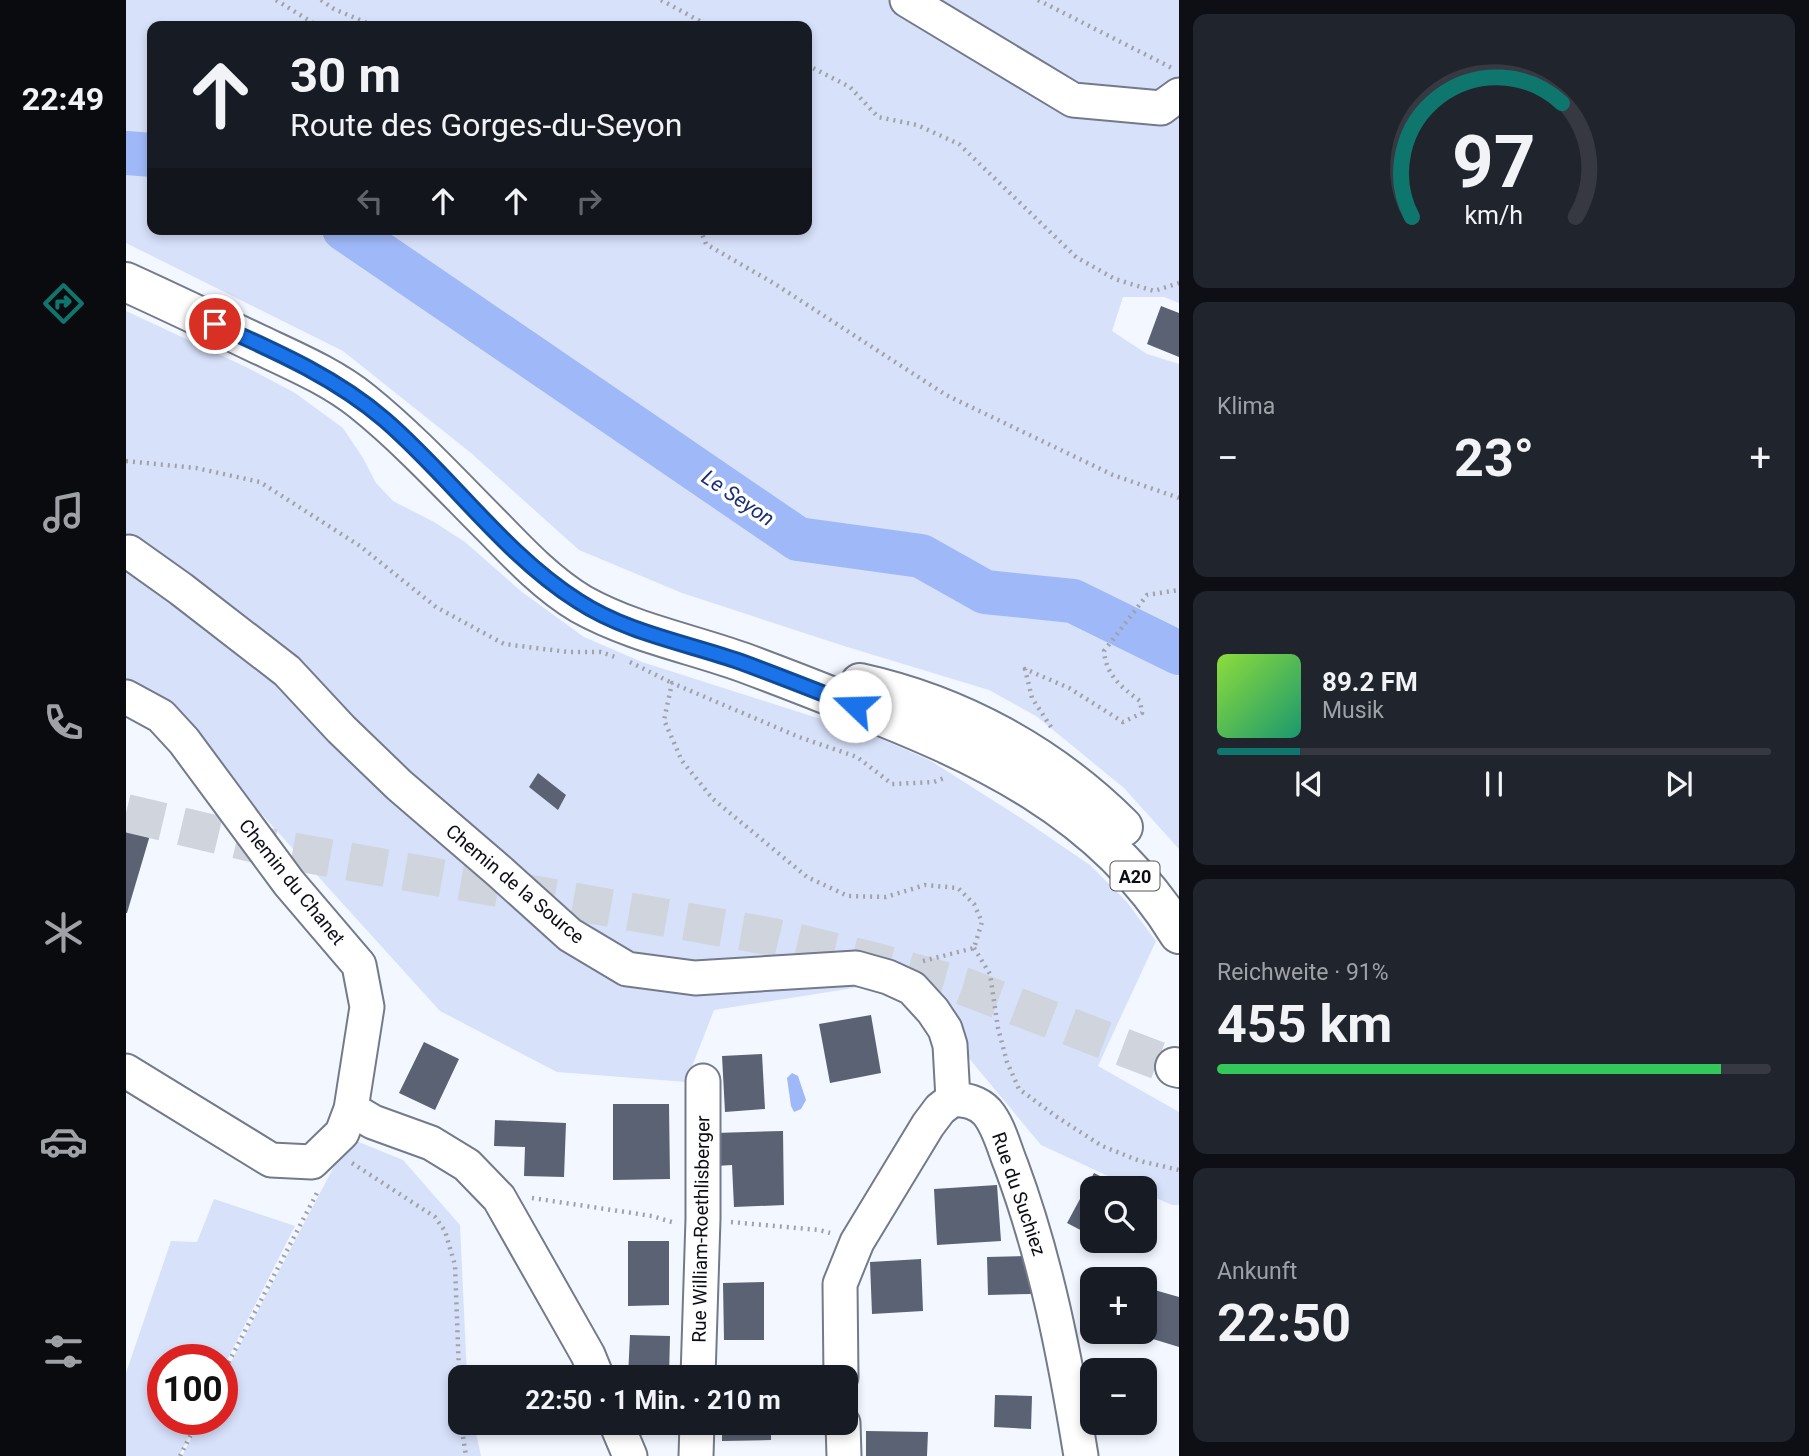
<!DOCTYPE html>
<html lang="de">
<meta charset="utf-8">
<style>
body{margin:0;font-family:Roboto,sans-serif;background:#20242c;color:#f1f3f6;height:100vh;display:flex;flex-direction:column;font-size:26px;white-space:nowrap}
*{box-sizing:border-box;margin:0}
p{font-size:23px;color:#9ea1a6}
.icon{flex:none;width:38px;height:38px;fill:none;stroke:currentColor;stroke-width:2;stroke-linecap:round;stroke-linejoin:round}
.map{position:relative;flex:1;overflow:hidden}
.sheet{display:flex;flex-direction:column;gap:14px;padding:14px;background:#0d0f14;width:630px}
.sheet>*{flex:none}
.guide{position:absolute;left:21px;top:21px;width:665px;height:214px;border-radius:14px;box-shadow:0 4px 10px #0003;background:#171b24;color:#f1f3f6;overflow:hidden}
.controls{position:absolute;left:954px;top:1176px;display:grid;gap:14px}
.controls a{display:grid;place-items:center;width:77px;height:77px;border-radius:14px;background:#171b24;box-shadow:0 4px 10px #0003;font-size:35px}
.speed{position:absolute;left:21px;top:1344px;display:flex;gap:14px;font-size:35px;font-weight:700;text-align:center}
.speed>*{display:grid;place-content:center;width:91px;height:91px;border-radius:50%;background:#171b24;box-shadow:0 4px 10px #0003;line-height:1}
.speed .limit{border:10px solid #d22;background:#fff;color:#111}
.pin{position:absolute;display:grid;place-items:center;width:60px;height:60px;color:#fff;margin:-30px;border:4px solid #fff;border-radius:50%;box-shadow:0 2px 7px #0007}
.me{position:absolute;width:77px;margin:-38px;rotate:291deg;stroke-linejoin:round;filter:drop-shadow(0 0 5px #0008)}
.turn{display:flex;align-items:center;gap:24px;height:147px;padding:0 28px;font-size:32px}
.turn .icon{width:91px;height:91px;stroke-width:2.5}
.turn b{display:block;font-size:49px;line-height:60px}
.lanes{display:flex;align-items:center;height:66px;padding:0 28px;background:#0003;justify-content:center;gap:35px;direction:ltr}
.lanes .off{opacity:.35}
.big{font-size:52px;font-weight:700;line-height:1.1}
.sheet .widget{flex:1;display:flex;flex-direction:column;justify-content:center;gap:10px;min-width:0;padding:0 24px;border-radius:14px;background:#20242c}
.sheet .dial{align-items:center;gap:0}
.dial svg{height:182px;overflow:visible;fill:none;stroke:#363941;stroke-width:7;stroke-linecap:round;text-anchor:middle}
.dial text{fill:#f1f3f6;stroke:none}
.song{display:flex;align-items:center;gap:21px}
.cover{width:84px;height:84px;border-radius:10px;background:linear-gradient(135deg,hsl(90 70% 55%),hsl(160 70% 35%))}
.played{height:7px;border-radius:4px;background:linear-gradient(90deg,#0f766e 15%,#363941 15%)}
.keys{display:flex;justify-content:space-around;direction:ltr}
.heat{display:flex;justify-content:space-between;align-items:center;font-size:38px;direction:ltr}
.charge{height:10px;border-radius:5px;background:linear-gradient(90deg,#34c759 91%,#363941 0)}
.trip{position:absolute;left:322px;top:1365px;width:410px;height:70px;border-radius:14px;background:#171b24;box-shadow:0 4px 10px #0003;font-weight:700;line-height:70px;text-align:center}
main{display:flex;flex:1;min-height:0}
.menu{display:flex;flex-direction:column;width:126px;justify-content:space-around;align-items:center;background:#090b0e;color:#9ea1a6}
.menu .icon{width:49px;height:49px}
.menu .active{color:#0f766e}
.menu b{font-size:32px;color:#f1f3f6}
.map>svg:first-child{display:block}
.green{fill:#d7e1fa;fill-rule:evenodd}
.water{fill:#9fb8f8}
.lines{fill:none;stroke-linecap:round;stroke-linejoin:round}
.river{stroke:#9fb8f8;stroke-width:44}
.building{fill:#5b6273}
.highway-tunnel{stroke:#d0d4dc;stroke-width:38;stroke-dasharray:38 19;stroke-linecap:butt}
.minor-casing{stroke:#737a8c;stroke-width:37}
.highway-casing{stroke:#737a8c;stroke-width:42}
.path{stroke:#9fa2aa;stroke-width:4.5;stroke-dasharray:2 5;stroke-linecap:butt}
.minor{stroke:#fff;stroke-width:33}
.highway{stroke:#fff;stroke-width:38}
.route-casing{stroke:#114b97;stroke-width:18}
.route{stroke:#1a73e8;stroke-width:12}
.labels{text-anchor:middle;dominant-baseline:central;stroke-width:7;stroke-linejoin:round;paint-order:stroke}
.shield{fill:#fff;stroke:#55565b;stroke-width:2}
.shield-label{font-size:18px;font-weight:bold;fill:#0c0e15}
.street-label{font-size:19px;fill:#0c0e15;stroke:#fff}
.water-label{font-size:21px;font-style:italic;fill:#1a2e76;stroke:#fff}
</style>
<main>
<nav class="menu">
<b>22:49</b>
<svg class="icon active" aria-label="directions" viewBox="0 0 24 24"><path d="M12 3l9 9-9 9-9-9zM9 14v-3h6M13 9l2 2-2 2"/></svg>
<svg class="icon" aria-label="music" viewBox="0 0 24 24"><path d="M9 18V5l10-2v13"/><circle cx="6" cy="18" r="3"/><circle cx="16" cy="16" r="3"/></svg>
<svg class="icon" aria-label="phone" viewBox="0 0 24 24"><path d="M5 4h4l2 5-3 2q2 4 5 5l2-3 5 2v4C11 20 4 13 5 4z"/></svg>
<svg class="icon" aria-label="climate" viewBox="0 0 24 24"><path d="M12 3v18M4 7l16 10M4 17L20 7"/></svg>
<svg class="icon" aria-label="car" viewBox="0 0 24 24"><path d="M5 17H2v-5l4-1 3-4h7l3 4 3 1v5h-3M9 17h6M6 11h13"/><circle cx="7" cy="17" r="2"/><circle cx="17" cy="17" r="2"/></svg>
<svg class="icon" aria-label="filters" viewBox="0 0 24 24"><path d="M4 7h16M4 17h16"/><circle cx="9" cy="7" r="2"/><circle cx="15" cy="17" r="2"/></svg>
</nav>
<div class="map">
<svg width="1053" height="1456" viewBox="0 0 1053 1456">
<rect width="100%" height="100%" fill="#f3f7ff"/>
<!-- green -->
<path class="green" d="M0,0H1053V303L1038,297H997L986,331L1021,354L1053,364V849L998,788L910,716L863,690L718,646L556,593L453,550L345,453L217,351L0,243ZM26,26H681V229H26Z
M0,311L120,367L169,393L217,428L237,458L250,483L267,501L308,522L339,542L396,592L458,637L516,662L751,737L805,761L898,820L964,865L1000,901L1030,941L972,1066L1053,1112V1205H1046L1019,1193L1018,1188H1008L915,1145L778,980L588,1010L560,1082L431,1072L314,1011L44,713L0,691Z
M223,1138L277,1160L334,1225L341,1377H334V1423H348L355,1456H56L75,1419H96V1379Z
M88,1199L169,1226L96,1370V1360H37V1419H72L53,1456H0V1373L45,1241L71,1242Z"/>
<!-- water -->
<path class="water" d="M666,1073L672,1076L680,1100L675,1109L668,1112L665,1106L661,1078Z"/>
<g class="lines">
<!-- river -->
<path class="river" d="M0,153L26,155
M218,229L672,539L795,556L859,592L947,601L1053,653"/>
</g>
<!-- building -->
<path class="building" d="M1035,306L1053,313V357L1021,344Z
M412,773L440,795L432,810L403,787Z
M0,818L27,825L1,913H0Z
M745,1015L755,1073L704,1083L693,1024Z
M298,1042L333,1059L309,1110L273,1093Z
M636,1054L639,1109L599,1112L596,1056Z
M487,1104H543L544,1179L487,1180Z
M369,1120L440,1123L438,1177L398,1176L399,1147L368,1146Z
M657,1131L658,1205L608,1207L606,1165L590,1166L589,1133Z
M968,1173L998,1188H966V1236L941,1223Z
M871,1185L875,1241L811,1245L808,1189Z
M502,1241H543V1305L502,1306Z
M904,1256L905,1294L862,1295L861,1257Z
M795,1259L797,1311L746,1314L744,1262Z
M638,1282V1340H598L597,1283Z
M1018,1287L1053,1297V1347L1004,1332H1018Z
M504,1335L544,1336L543,1377H502Z
M869,1395L906,1396L905,1429L868,1427Z
M596,1423H645V1440L596,1441Z
M740,1431L802,1432L801,1456H740Z"/>
<g class="lines">
<!-- highway-tunnel -->
<path class="highway-tunnel" d="M0,813L147,848L647,937L747,961L837,986L1049,1067"/>
<defs>
<path id="minor" d="M781,0L947,100L1035,108L1053,95
M0,553L3,552L55,589L161,671L215,729L273,785L373,871L444,935L501,969L569,978L730,968L762,977L786,988L807,1011L819,1029L824,1045L827,1099
M0,697L35,716L58,741L163,883L233,965L241,1007L225,1109L247,1122L305,1143L341,1165L373,1198L462,1355L471,1377
M0,1071L145,1160L186,1162L216,1133L225,1109
M572,1377L577,1219V1081
M715,1377L714,1284L731,1242L802,1125L814,1109L827,1099C840,1100 852,1102 861,1112C873,1126 878,1148 885,1165C920,1259 939,1357 955,1456
M490,1423L504,1456
M717,1423L718,1456
M570,1456L571,1423"/>
<path id="highway" d="M0,282C44,302 88,323 132,344C168,361 206,377 237,402C284,440 326,486 369,529C395,556 423,585 455,604C505,632 562,643 616,662C651,675 687,689 722,703C852,753 977,810 1053,934
M734,683C834,705 925,755 997,827
M1049,1067L1053,1068"/>
</defs>
<!-- minor casing -->
<use href="#minor" class="minor-casing"/>
<!-- highway casing -->
<use href="#highway" class="highway-casing"/>
<!-- path -->
<path class="path" d="M150,0L192,26
M195,0L208,9L248,26
M535,0L583,26
M912,0L1046,68
M681,65L724,87L752,117L791,125L833,144L950,257L989,279L1028,291L1053,283
M574,229L580,244L649,284L820,395L987,475L1053,498
M0,461L70,468L134,482L234,546L310,607L378,644L442,652H475L489,657
M504,662L546,683
M925,727L906,698L899,669L943,688L997,722L1016,713L1014,701C995,687 980,675 978,651L1021,595L1053,590
M848,948L864,974L872,1028L881,1062L893,1089L931,1117L976,1146L1014,1161L1053,1170
M797,961L848,948L856,922L848,904L832,888L799,885L760,897L722,896L681,877L587,799L556,761L538,720L546,683L673,737L731,757L766,784L808,782L821,777
M226,1163L309,1217L319,1231L329,1265L334,1399
M406,1198L526,1216L549,1223
M605,1222L693,1230L704,1233
M96,1375L193,1189
M335,1423L340,1456
M54,1456L73,1419"/>
<!-- minor -->
<use href="#minor" class="minor"/>
<!-- highway -->
<use href="#highway" class="highway"/>
</g>
<g class="lines">
<defs>
<path id="route" d="M89,324C149,351 209,377 259,420C324,476 379,555 452,601C501,633 561,643 615,662C653,676 691,691 729,706"/>
</defs>
<!-- route casing -->
<use href="#route" class="route-casing"/>
<!-- route -->
<use href="#route" class="route"/>
</g>
<g class="labels">
<!-- shield labels -->
<rect class="shield" x="984.5" y="861.5" width="49" height="29" rx="5"/>
<g class="shield-label">
<text x="1009" y="876">A20</text>
</g>
<!-- street labels -->
<g class="street-label">
<text transform="translate(166 882) rotate(51)">Chemin du Chanet</text>
<text transform="translate(389 884) rotate(40)">Chemin de la Source</text>
<text transform="translate(893 1194) rotate(71)">Rue du Suchiez</text>
<text transform="translate(575 1229) rotate(-89)">Rue William-Roethlisberger</text>
</g>
<!-- water labels -->
<g class="water-label">
<text transform="translate(612 498) rotate(34)">Le Seyon</text>
</g>
</g>
</svg>
<div class="controls">
<a><svg class="icon" aria-label="search" viewBox="0 0 24 24"><circle cx="10" cy="10" r="6"/><path d="M15 15l6 6"/></svg></a>
<a>+</a>
<a>−</a>
</div>
<div class="speed"><div class="limit">100</div></div>
<div class="pin" style="left:89px;top:324px;background:#d93025"><svg class="icon" aria-label="arrive" viewBox="0 0 24 24"><path d="M6 21V4h12l-3 4 3 4H6"/></svg></div>
<svg class="me" style="left:729px;top:706px" viewBox="-20 -20 40 40"><circle r="19" fill="#fff"/><path d="M0-13L10 11 0 6-10 11z" fill="#1a73e8"/></svg>
<div class="trip">22:50 · 1 Min. · 210 m</div>
<div class="guide">
<div class="turn"><svg class="icon" aria-label="ahead" viewBox="0 0 24 24"><path d="M12 20V5M6 11l6-6 6 6"/></svg><div><b>30 m</b>Route des Gorges-du-Seyon</div></div>
<div class="lanes"><svg class="icon off" aria-label="left" viewBox="0 0 24 24"><path d="M17 20v-9H6M10 6l-5 5 5 5"/></svg><svg class="icon" aria-label="ahead" viewBox="0 0 24 24"><path d="M12 20V5M6 11l6-6 6 6"/></svg><svg class="icon" aria-label="ahead" viewBox="0 0 24 24"><path d="M12 20V5M6 11l6-6 6 6"/></svg><svg class="icon off" aria-label="right" viewBox="0 0 24 24"><path d="M7 20v-9h11M14 6l5 5-5 5"/></svg></div>
</div>
</div>
<section class="sheet">
<div class="widget dial"><svg viewBox="0 0 100 80">
<path d="M14 69A42 42 0 1 1 86 69"/>
<path d="M14 69A42 42 0 0 1 80 19" stroke="#0f766e"/>
<text x="50" y="56" font-size="32" font-weight="700">97</text>
<text x="50" y="72" font-size="11">km/h</text>
</svg></div>
<div class="widget"><p>Klima</p>
<div class="heat"><a>−</a><b class="big">23°</b><a>+</a></div>
</div>
<div class="widget">
<div class="song"><i class="cover"></i><div><b>89.2 FM</b><p>Musik</p></div></div>
<div class="played"></div>
<div class="keys"><svg class="icon" aria-label="previous" viewBox="0 0 24 24"><path d="M18 5L8 12l10 7zM5 5v14"/></svg><svg class="icon" aria-label="pause" viewBox="0 0 24 24"><path d="M8 5v14M16 5v14"/></svg><svg class="icon" aria-label="next" viewBox="0 0 24 24"><path d="M6 5l10 7-10 7zM19 5v14"/></svg></div>
</div>
<div class="widget"><p>Reichweite · 91%</p><b class="big">455 km</b><div class="charge"></div></div>
<div class="widget"><p>Ankunft</p><b class="big">22:50</b></div>
</section>
</main>
